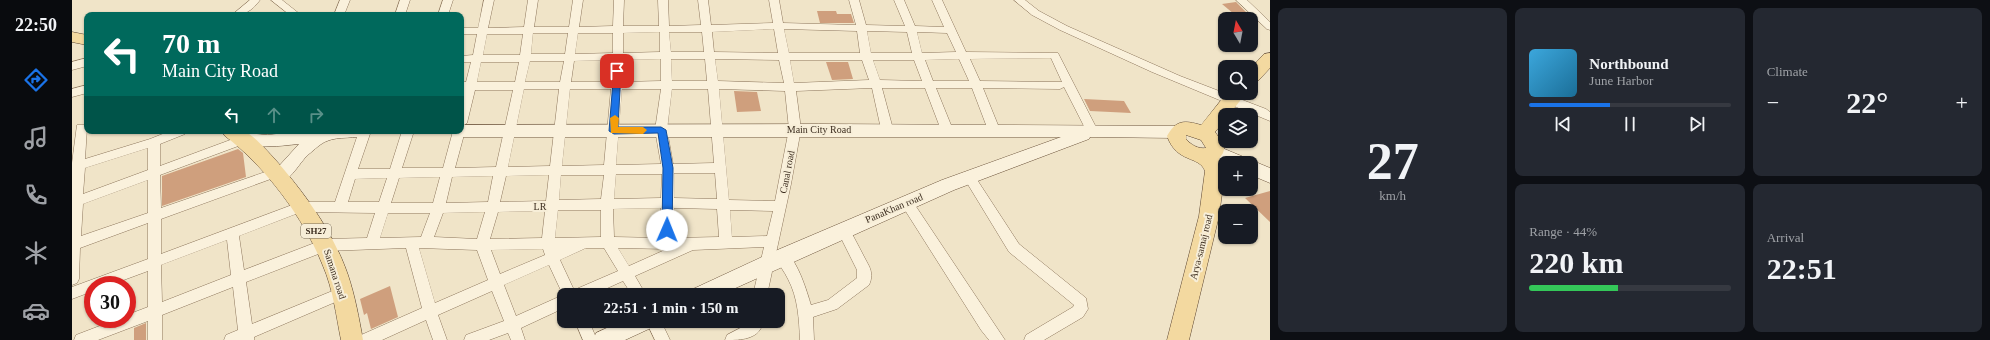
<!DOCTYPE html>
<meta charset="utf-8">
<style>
body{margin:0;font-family:Georgia,serif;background:#242831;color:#f1f3f6;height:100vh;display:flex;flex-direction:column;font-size:15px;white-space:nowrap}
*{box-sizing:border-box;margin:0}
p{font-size:13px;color:#9ea1a6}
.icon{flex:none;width:22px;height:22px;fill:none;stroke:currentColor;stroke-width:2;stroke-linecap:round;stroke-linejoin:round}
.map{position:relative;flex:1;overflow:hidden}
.sheet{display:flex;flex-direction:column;gap:8px;padding:8px;background:#0d0f14;width:720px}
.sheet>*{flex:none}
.hud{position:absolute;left:12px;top:12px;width:380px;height:122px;border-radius:8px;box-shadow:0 1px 3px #0004;background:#00695c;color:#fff;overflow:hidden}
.needle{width:26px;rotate:350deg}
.controls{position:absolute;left:1146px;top:12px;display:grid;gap:8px}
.controls a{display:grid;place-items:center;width:40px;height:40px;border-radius:8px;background:#171b24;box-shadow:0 1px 3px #0004;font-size:20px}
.speed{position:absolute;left:12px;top:276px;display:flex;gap:8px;font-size:20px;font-weight:700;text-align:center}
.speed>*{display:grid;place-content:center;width:52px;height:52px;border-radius:50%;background:#171b24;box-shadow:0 1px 3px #0004;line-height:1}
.speed .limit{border:6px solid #d22;background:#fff;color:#111}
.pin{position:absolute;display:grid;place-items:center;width:34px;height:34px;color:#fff;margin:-17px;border-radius:8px;box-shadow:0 2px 6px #0006}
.me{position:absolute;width:44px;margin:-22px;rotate:1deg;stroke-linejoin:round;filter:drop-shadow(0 0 3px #0008)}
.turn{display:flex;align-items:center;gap:14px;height:84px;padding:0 12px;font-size:18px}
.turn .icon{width:52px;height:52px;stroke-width:2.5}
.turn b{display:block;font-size:28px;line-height:34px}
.lanes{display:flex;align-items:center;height:38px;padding:0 12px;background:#0003;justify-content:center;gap:20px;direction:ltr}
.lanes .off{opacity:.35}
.big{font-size:30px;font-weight:800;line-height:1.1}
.sheet .tile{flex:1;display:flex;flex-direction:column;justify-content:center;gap:6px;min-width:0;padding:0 14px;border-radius:8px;background:#242831}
.sheet .dial{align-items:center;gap:0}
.dial b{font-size:52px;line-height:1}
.song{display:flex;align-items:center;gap:12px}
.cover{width:48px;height:48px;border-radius:6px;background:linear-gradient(135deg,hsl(200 70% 55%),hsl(200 70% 35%))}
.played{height:4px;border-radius:2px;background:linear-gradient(90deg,#1a73e8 40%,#363941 40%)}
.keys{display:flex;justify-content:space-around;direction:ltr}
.heat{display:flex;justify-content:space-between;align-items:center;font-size:22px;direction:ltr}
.charge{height:6px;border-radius:3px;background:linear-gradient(90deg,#34c759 44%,#363941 0)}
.sheet .tiles{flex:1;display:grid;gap:8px;grid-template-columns:repeat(3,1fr)}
.tile:first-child{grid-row:span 2}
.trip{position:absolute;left:485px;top:288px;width:228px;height:40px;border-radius:8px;background:#171b24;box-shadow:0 1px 3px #0004;font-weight:800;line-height:40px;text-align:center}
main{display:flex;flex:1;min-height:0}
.dock{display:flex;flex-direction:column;width:72px;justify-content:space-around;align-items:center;background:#090b0e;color:#9ea1a6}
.dock .icon{width:28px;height:28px}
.dock .active{color:#1a73e8}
.dock b{font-size:18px;color:#f1f3f6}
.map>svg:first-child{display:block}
.building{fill:#cf9f7d}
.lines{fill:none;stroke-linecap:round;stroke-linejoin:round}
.street-casing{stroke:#8d765c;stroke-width:1}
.secondary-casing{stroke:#6f573f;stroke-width:1}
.primary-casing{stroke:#5b4430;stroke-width:1}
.street{fill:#faf1dc;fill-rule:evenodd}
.secondary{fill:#faf1dc;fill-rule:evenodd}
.primary{fill:#f3d9a0;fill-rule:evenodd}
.route{fill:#1a73e8;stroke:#114b97}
.slow{fill:#f59e0b}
.labels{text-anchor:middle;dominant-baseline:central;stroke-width:4;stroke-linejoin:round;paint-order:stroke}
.shield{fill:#f7eed8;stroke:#756857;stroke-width:1}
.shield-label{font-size:9px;font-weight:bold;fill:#3d2e20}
.street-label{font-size:10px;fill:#3d2e20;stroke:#f7eed8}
</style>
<main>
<nav class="dock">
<b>22:50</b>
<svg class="icon active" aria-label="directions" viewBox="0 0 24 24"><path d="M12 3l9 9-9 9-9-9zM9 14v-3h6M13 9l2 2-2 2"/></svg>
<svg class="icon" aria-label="music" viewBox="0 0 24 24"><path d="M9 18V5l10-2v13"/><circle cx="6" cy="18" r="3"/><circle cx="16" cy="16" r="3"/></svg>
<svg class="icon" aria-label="phone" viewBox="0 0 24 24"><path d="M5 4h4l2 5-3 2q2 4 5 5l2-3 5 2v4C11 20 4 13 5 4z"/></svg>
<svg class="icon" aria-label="climate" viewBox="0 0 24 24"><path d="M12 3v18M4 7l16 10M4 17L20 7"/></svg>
<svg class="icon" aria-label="car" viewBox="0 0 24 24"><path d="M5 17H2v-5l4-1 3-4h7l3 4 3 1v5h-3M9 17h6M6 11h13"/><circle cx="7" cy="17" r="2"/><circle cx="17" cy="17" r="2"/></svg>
</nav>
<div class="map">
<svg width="1198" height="340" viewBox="0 0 1198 340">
<rect width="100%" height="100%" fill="#f0e4c8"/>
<!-- building -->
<path class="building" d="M1164,2L1174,12H1170L1174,19H1168L1150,4Z
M745,11H764L765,14H779L782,23H748Z
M754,62H776L781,79L760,80Z
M662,91L685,92L689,111L665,112Z
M1012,99L1052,101L1059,113L1018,111Z
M166,149L171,153L174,177L90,206V176Z
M1198,191V222L1173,198Z
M318,286L326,317L299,329L295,313L292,315L288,299Z
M74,323V340H62V328Z"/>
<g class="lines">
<defs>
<path id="street" d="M178,0H188C180,11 173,15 160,15Z
M199,0H210L229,15H218Z
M268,0H278L272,15H262Z
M328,0H338L333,15H323Z
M371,0H381L376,15H366Z
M412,0H422L416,28L452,27L456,0H466L462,27H497L501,0H511L507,27L541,26L542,0H552L551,26H587L586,0H596L597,26L629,25L626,0H636L639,25L701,23L697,0H707L711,23L784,25L777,0H787L794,25L833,26L822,0H832L843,26L872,27L860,0H870L894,52L986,53L1026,131L1024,134H1016L992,87L988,89L911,88L928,130L926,133H918L916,130L900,88H864L881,130L879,133H871L869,130L853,88H810L821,129L819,132H811L809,129L800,88L724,91L729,129L719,184L695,295H681L692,247L621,250L563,276L574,295H560L551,281L520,295H492V308L449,328L453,340H439L436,333L417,340H392L394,335L432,321L420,291L366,315L375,340H361L354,320L310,340H287L289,335L350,308L334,248L254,251L174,282L180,324L270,287L275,289L277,293L275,297L182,337V340H152L154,335L166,330L161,287L90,315V340H76V321L26,340H2L4,335L46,319H55V315L76,307V271L38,285H21V291L0,299V287L76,259V223L8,248L7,279L5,283L0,285V163L5,125H13L15,128L13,159L78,139L98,131H115L113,134L88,144V166L169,136H177L179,139L177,142L88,175L89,208L199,170H207L209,173L207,176L89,219V254L228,202H263L287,131H299L286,169H318L330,131H342L330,168H371L381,131H389V127L393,131L383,168L424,167L441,90H403L395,123L389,127V101L392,90H389V82H394L399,62H389V56L401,55L405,34H389V28H406ZM702,29L706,53L642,52L640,32ZM712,29L785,31L788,53H717ZM795,31L835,32L840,53H799ZM588,32V52L551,53V33ZM597,32H630L632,52H599ZM845,32L875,33L884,52L850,53ZM461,33H496L493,54H459ZM506,33H541V53L503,54ZM415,34H451L448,55H411ZM979,58L990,82L908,81L898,59ZM589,59V81L550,82L551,60ZM599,59H633L635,81H600ZM643,59L707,60L712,83L646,81ZM887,59L897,81H861L853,60ZM540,60V82H499L502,61ZM718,60H790L797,80L722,83ZM801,60H842L850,81L808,80ZM458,61H492L488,82H453ZM409,62H447L443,82H405ZM452,89H487L478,166L436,167ZM498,89H539L532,165L490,166ZM550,89H589L583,130L589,164L544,165ZM600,89H636L642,163L601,164L595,130ZM647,89L713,91L717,129L703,201L657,200ZM76,148V170L11,194L13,168ZM602,173H643L645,199L602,198ZM544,174H590L589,198L542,199ZM477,175L474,201L428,202L434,176ZM489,175H532L529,199L487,200ZM421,176L416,202L374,203L380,177ZM368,177L361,203H319L327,178ZM315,178L307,202H276L283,179ZM76,180V213L9,236L11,204ZM589,208V238L542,237L541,209ZM602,208L645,209L647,237L602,238ZM486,210H529V237L483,238ZM658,210L701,211L695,236L660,237ZM473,211L470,238L418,239L426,212ZM229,212L303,213L295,238L253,239L172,270L167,236ZM413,212L405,239L362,237L371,213ZM316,213H358L349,237L308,238ZM155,240L159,275L90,302L89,265ZM347,248L405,250L416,280L363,303ZM514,248H532L546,271L502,290L488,260ZM546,248L595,249L557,266ZM471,249L473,255L428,274L419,250ZM477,265L491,295L444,316L432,285Z
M942,0H953L967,11L995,26L1108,76L1194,109L1198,112V121L1080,72L988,30L960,15Z
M1164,0H1175L1198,22V30L1195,29Z
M15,58V66L0,70V62Z
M15,85V93L0,97V89Z
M898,173L902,175L947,244L1014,298L1016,309L1011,317L972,340H952L954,335L1001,307L1002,305L937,252L892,178L894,175Z
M835,198L839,199L933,340H917L909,330L831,207L829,203L831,199Z
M771,225L776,226L797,266C800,272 800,279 797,285L765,309L741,317L742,340H728C727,319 726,298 716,279C712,271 707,265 703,257L705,253C708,252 711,251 714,253C726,261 735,292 739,305L756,300L785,278V270L765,230L766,226Z
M503,321H517L525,340H511Z
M574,321H589L598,340H583Z
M682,321L687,323L689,328C683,340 666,340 653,340L655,335Z"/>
<path id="secondary" d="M747,124L1105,126L1111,128L1113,132L1111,136L1105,138L1018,137L1017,139L882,190L648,295H618L621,289L703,251L870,180L989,137H389L383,135L381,131H389V125Z
M232,131H298L296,135C284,139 266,136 255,141C249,143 242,150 237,154C226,163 217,187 200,182L197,177L227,144C207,146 187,149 167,143L165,139L167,135L173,133L195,135Z
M1143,145L1198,168V183L1179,175V163C1165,163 1143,166 1135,151L1137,147Z
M550,321H582L579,328L553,340H521L524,333Z"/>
<path id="primary" d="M0,32L15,35V45L0,42Z
M1198,53V68L1185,82L1179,84V68L1192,54Z
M1155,93H1174L1157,115H1153V120L1143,132L1153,146L1151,153L1147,159L1153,171L1147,216L1117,340H1095L1127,216L1133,171C1127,155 1105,164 1095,136C1104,120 1112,120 1129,125ZM1114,135L1129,140L1134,148C1126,149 1119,145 1114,139Z
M150,131C156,131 165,129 171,131C180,133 195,151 201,157C231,191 261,231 276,275C283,296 287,318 291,340H269C264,315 261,289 251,266C232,218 193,166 153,136Z"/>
</defs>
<!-- street casing -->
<use href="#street" class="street-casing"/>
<!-- secondary casing -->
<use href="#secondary" class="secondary-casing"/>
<!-- primary casing -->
<use href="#primary" class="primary-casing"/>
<!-- street -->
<use href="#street" class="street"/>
<!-- secondary -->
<use href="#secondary" class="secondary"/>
<!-- primary -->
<use href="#primary" class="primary"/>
</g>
<!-- route -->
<path class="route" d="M542,69H545L549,71L546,127H589L594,130L601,168L600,230L595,234L590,230L591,168L586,133L542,134L537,131Z"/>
<!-- slow -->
<path class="slow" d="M543,115L547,118L546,127H571L575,130L571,134L539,133L538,118Z"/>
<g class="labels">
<!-- shield labels -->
<rect class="shield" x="229" y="224" width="30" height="14" rx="3"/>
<g class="shield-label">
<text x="244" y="231">SH27</text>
</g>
<!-- street labels -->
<g class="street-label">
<text x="747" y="129">Main City Road</text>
<text transform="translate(715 172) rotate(-79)">Canal road</text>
<text x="468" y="206">LR</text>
<text transform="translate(822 208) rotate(-23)">PanaKhan road</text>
<text transform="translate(1129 247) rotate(-76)">Arya-samaj road</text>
<text transform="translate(263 274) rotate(72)">Samana road</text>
</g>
</g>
</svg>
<div class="controls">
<a><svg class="needle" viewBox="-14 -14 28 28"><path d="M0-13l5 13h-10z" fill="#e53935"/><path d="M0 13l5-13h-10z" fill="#9ea1a6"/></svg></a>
<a><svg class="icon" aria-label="search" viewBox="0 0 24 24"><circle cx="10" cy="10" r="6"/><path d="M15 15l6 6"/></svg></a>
<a><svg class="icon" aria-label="layers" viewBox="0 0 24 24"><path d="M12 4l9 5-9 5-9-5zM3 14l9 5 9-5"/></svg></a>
<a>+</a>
<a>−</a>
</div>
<div class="speed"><div class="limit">30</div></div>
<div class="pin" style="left:545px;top:71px;background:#d93025"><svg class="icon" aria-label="arrive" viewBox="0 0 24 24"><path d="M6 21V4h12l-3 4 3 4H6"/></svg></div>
<svg class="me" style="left:595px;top:230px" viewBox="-20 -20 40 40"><circle r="19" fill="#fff"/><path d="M0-13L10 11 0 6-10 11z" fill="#1a73e8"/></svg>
<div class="trip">22:51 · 1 min · 150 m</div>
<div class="hud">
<div class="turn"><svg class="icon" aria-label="left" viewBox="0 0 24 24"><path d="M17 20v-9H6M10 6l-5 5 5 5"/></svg><div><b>70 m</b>Main City Road</div></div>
<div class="lanes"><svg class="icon" aria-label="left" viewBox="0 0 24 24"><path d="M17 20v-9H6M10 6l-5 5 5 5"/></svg><svg class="icon off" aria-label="ahead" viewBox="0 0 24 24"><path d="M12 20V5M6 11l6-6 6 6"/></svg><svg class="icon off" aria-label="right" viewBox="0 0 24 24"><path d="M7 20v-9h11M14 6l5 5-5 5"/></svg></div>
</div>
</div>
<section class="sheet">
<div class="tiles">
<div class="tile dial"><b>27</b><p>km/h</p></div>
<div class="tile">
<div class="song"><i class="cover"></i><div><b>Northbound</b><p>June Harbor</p></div></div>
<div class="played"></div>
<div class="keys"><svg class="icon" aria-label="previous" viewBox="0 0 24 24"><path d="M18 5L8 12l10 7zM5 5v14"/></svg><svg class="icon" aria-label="pause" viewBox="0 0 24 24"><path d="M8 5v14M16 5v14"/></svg><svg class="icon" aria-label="next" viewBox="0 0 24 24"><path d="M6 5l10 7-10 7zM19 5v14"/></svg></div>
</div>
<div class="tile"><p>Climate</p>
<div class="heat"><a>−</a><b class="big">22°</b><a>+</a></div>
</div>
<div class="tile"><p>Range · 44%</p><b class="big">220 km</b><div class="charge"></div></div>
<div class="tile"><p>Arrival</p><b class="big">22:51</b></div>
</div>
</section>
</main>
